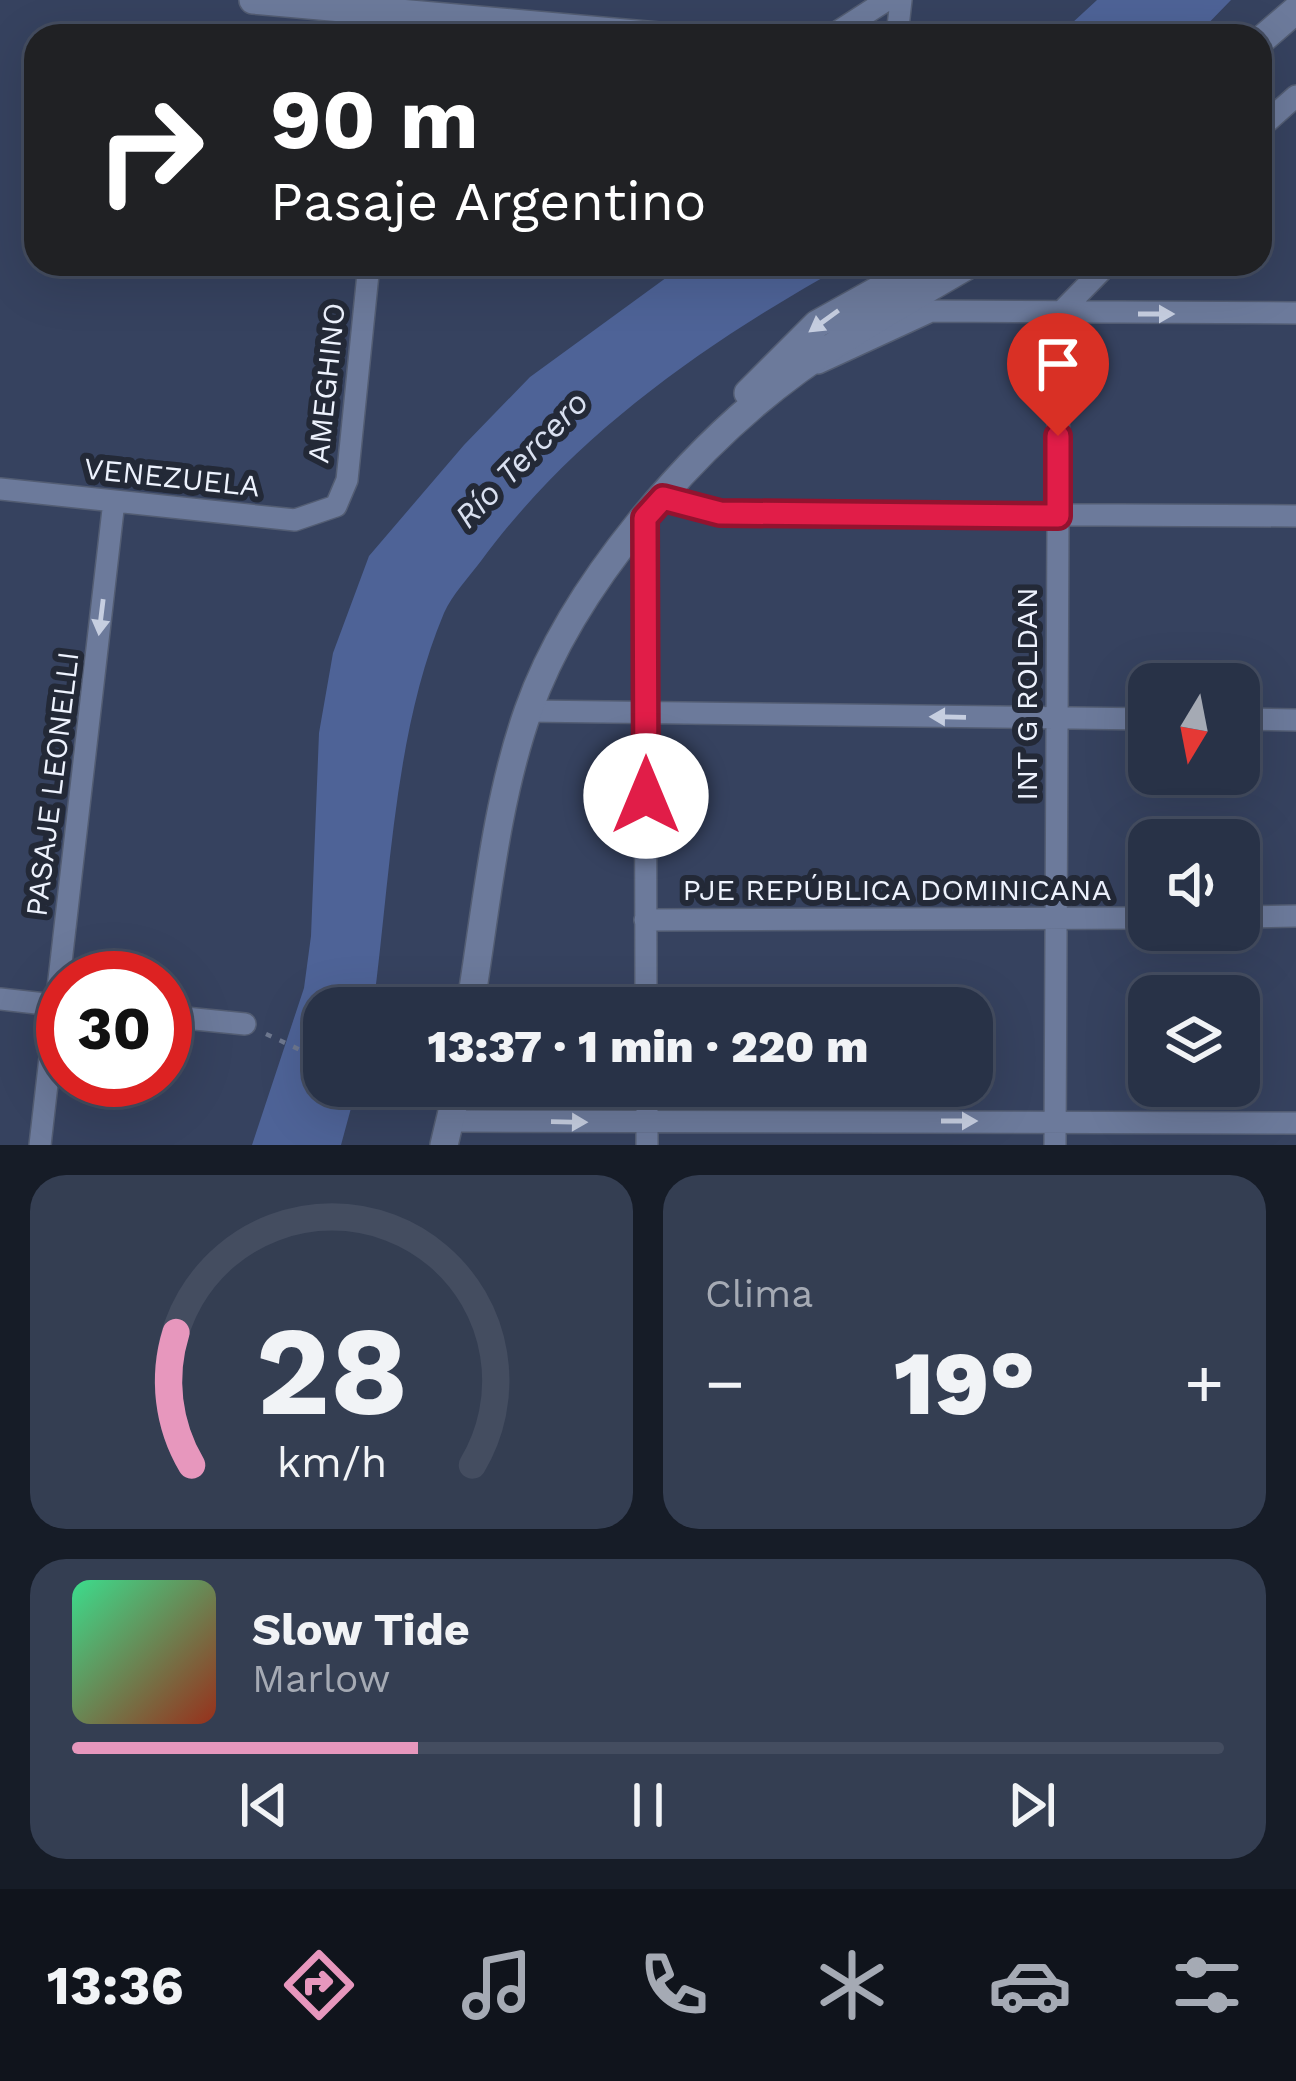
<!DOCTYPE html>
<html lang="es">
<meta charset="utf-8">
<style>
body{margin:0;font-family:"Work Sans",sans-serif;background:#343e52;color:#f1f3f6;height:100vh;display:flex;flex-direction:column;font-size:45px;white-space:nowrap}
*{box-sizing:border-box;margin:0}
p{font-size:39px;color:#a5aab4}
.icon{flex:none;width:66px;height:66px;fill:none;stroke:currentColor;stroke-width:2;stroke-linecap:round;stroke-linejoin:round}
.map{position:relative;height:1145px;overflow:hidden}
.sheet{display:flex;flex-direction:column;gap:30px;padding:30px;background:#161c27;flex:1}
.sheet>*{flex:none}
.banner{position:absolute;left:24px;top:24px;width:1248px;height:252px;border-radius:36px;box-shadow:0 12px 48px #0002,0 0 0 3px #444d60;background:#202124;color:#fff;overflow:hidden}
.needle{width:78px;rotate:190deg}
.tools{position:absolute;left:1128px;top:663px;display:grid;gap:24px}
.tools a{display:grid;place-items:center;width:132px;height:132px;border-radius:24px;background:#283247;box-shadow:0 12px 48px #0002,0 0 0 3px #444d60;font-size:60px}
.speed{position:absolute;left:36px;top:951px;display:flex;gap:24px;font-size:60px;font-weight:700;text-align:center}
.speed>*{display:grid;place-content:center;width:156px;height:156px;border-radius:50%;background:#283247;box-shadow:0 12px 48px #0002,0 0 0 3px #444d60;line-height:1}
.speed .limit{border:18px solid #d22;background:#fff;color:#111}
.pin{position:absolute;display:grid;place-items:center;width:102px;height:102px;color:#fff;margin:-123px -51px;border-radius:50% 50% 50% 0;rotate:-45deg;box-shadow:0 0 12px #0007}
.pin .icon{rotate:45deg}
.me{position:absolute;width:132px;margin:-66px;rotate:0deg;stroke-linejoin:round;filter:drop-shadow(0 0 9px #0008)}
.turn{display:flex;align-items:center;gap:42px;height:252px;padding:0 48px;font-size:54px}
.turn .icon{width:156px;height:156px;stroke-width:2.5}
.turn b{display:block;font-size:84px;line-height:102px}
.big{font-size:90px;font-weight:800;line-height:1.1}
.sheet .tile{flex:1;display:flex;flex-direction:column;justify-content:center;gap:18px;min-width:0;padding:0 42px;border-radius:36px;background:#343e52}
.sheet .dial{align-items:center;gap:0}
.dial svg{height:312px;overflow:visible;fill:none;stroke:#444d60;stroke-width:7;stroke-linecap:round;text-anchor:middle}
.dial text{fill:#f1f3f6;stroke:none}
.song{display:flex;align-items:center;gap:36px}
.cover{width:144px;height:144px;border-radius:18px;background:linear-gradient(135deg,hsl(150 70% 55%),hsl(10 70% 35%))}
.played{height:12px;border-radius:6px;background:linear-gradient(90deg,#e797bd 30%,#444d60 30%)}
.keys{display:flex;justify-content:space-around;direction:ltr}
.heat{display:flex;justify-content:space-between;align-items:center;font-size:66px;direction:ltr}
.sheet .tiles{flex:1;display:grid;gap:30px;grid-template-columns:1fr 1fr}
.tile:last-child{grid-column:span 2}
.trip{position:absolute;left:303px;top:987px;width:690px;height:120px;border-radius:36px;background:#283247;box-shadow:0 12px 48px #0002,0 0 0 3px #444d60;font-weight:800;line-height:120px;text-align:center}
.dock{display:flex;height:192px;justify-content:space-around;align-items:center;background:#10141c;color:#a5aab4}
.dock .icon{width:84px;height:84px}
.dock .selected{color:#e797bd}
.dock b{font-size:54px;color:#f1f3f6}
.map>svg:first-child{display:block}
.water{fill:#4e6397}
.lines{fill:none;stroke-linecap:round;stroke-linejoin:round}
.minor-casing{stroke:#535d73;stroke-width:24}
.tertiary-casing{stroke:#535d73;stroke-width:30}
.path{stroke:#6e788f;stroke-width:4.5;stroke-dasharray:6 9;stroke-linecap:butt}
.minor{stroke:#6c7a9b;stroke-width:21}
.tertiary{stroke:#6c7a9b;stroke-width:27}
.oneway{fill:#c6cee0}
.route-casing{stroke:#92132f;stroke-width:30}
.route{stroke:#e11d48;stroke-width:21}
.labels{text-anchor:middle;dominant-baseline:central;stroke-width:12;stroke-linejoin:round;paint-order:stroke}
.street-label{font-size:30px;fill:#edf2fd;stroke:#232937}
.water-label{font-size:33px;font-style:italic;fill:#d9e0f0;stroke:#232937}
</style>
<div class="map">
<svg width="1296" height="1145" viewBox="0 0 1296 1145">
<rect width="100%" height="100%" fill="#36425f"/>
<!-- water -->
<path class="water" d="M1097,0H1231L1196,36H1058Z
M685,264H847C710,340 575,433 481,561C469,577 452,595 444,613C394,731 390,882 373,1008H324V1086H357L341,1145H252L304,988L311,936L319,733L333,653L369,556L464,445L530,377Z"/>
<g class="lines">
<defs>
<path id="minor" d="M391,36L395,1
M831,36L887,0
M897,36L901,0
M1260,128L1296,96
M818,363L931,311L1296,313
M0,489L295,520L336,506L347,480L369,264
M663,498L720,513L1296,516
M645,518L646,1008
M528,711L1149,719
M1239,719L1296,720
M1239,917L1296,916
M645,920L1149,918
M0,999L63,1006
M165,1016L245,1024
M452,1121L1296,1123
M40,1145L114,501
M647,1145V1086
M1055,1145L1059,314L1108,264"/>
<path id="tertiary" d="M253,0L658,36
M1260,41L1296,10
M748,393L817,324L925,264
M470,1008C486,910 495,805 528,711C572,586 691,448 798,370C853,331 912,298 970,264
M444,1145L458,1086"/>
</defs>
<!-- minor casing -->
<use href="#minor" class="minor-casing"/>
<!-- tertiary casing -->
<use href="#tertiary" class="tertiary-casing"/>
<!-- path -->
<path class="path" d="M266,1034L324,1061
M377,1086L426,1109"/>
<!-- minor -->
<use href="#minor" class="minor"/>
<!-- tertiary -->
<use href="#tertiary" class="tertiary"/>
</g>
<!-- one-way arrows -->
<defs><path id="oneway-solid" d="M-6-.8H1V-3.2L6.5 0L1 3.2V.8H-6Z" transform="scale(3)"/></defs>
<g class="oneway">
<use href="#oneway-solid" transform="translate(1156 314)"/>
<use href="#oneway-solid" transform="translate(824 321) rotate(144)"/>
<use href="#oneway-solid" transform="translate(101 617) rotate(97)"/>
<use href="#oneway-solid" transform="translate(948 717) rotate(-179)"/>
<use href="#oneway-solid" transform="translate(959 1121)"/>
<use href="#oneway-solid" transform="translate(569 1122) rotate(1)"/>
</g>
<g class="lines">
<defs>
<path id="route" d="M646,796L645,518L663,498L720,513L1058,516V436"/>
</defs>
<!-- route casing -->
<use href="#route" class="route-casing"/>
<!-- route -->
<use href="#route" class="route"/>
</g>
<g class="labels">
<!-- street labels -->
<g class="street-label">
<text transform="translate(326 383) rotate(-84)">AMEGHINO</text>
<text transform="translate(172 477) rotate(6)">VENEZUELA</text>
<text transform="translate(1026 694) rotate(-90)">INT G ROLDAN</text>
<text transform="translate(52 784) rotate(-83)">PASAJE LEONELLI</text>
<text x="897" y="889">PJE REPÚBLICA DOMINICANA</text>
</g>
<!-- water labels -->
<g class="water-label">
<text transform="translate(521 459) rotate(-46)">Río Tercero</text>
</g>
</g>
</svg>
<div class="tools">
<a><svg class="needle" viewBox="-14 -14 28 28"><path d="M0-13l5 13h-10z" fill="#e53935"/><path d="M0 13l5-13h-10z" fill="#a5aab4"/></svg></a>
<a><svg class="icon" aria-label="sound" viewBox="0 0 24 24"><path d="M4 9h4l5-4v14l-5-4H4zM17 9q2 3 0 6"/></svg></a>
<a><svg class="icon" aria-label="layers" viewBox="0 0 24 24"><path d="M12 4l9 5-9 5-9-5zM3 14l9 5 9-5"/></svg></a>
</div>
<div class="speed"><div class="limit">30</div></div>
<div class="pin" style="left:1058px;top:436px;background:#d93025"><svg class="icon" aria-label="arrive" viewBox="0 0 24 24"><path d="M6 21V4h12l-3 4 3 4H6"/></svg></div>
<svg class="me" style="left:646px;top:796px" viewBox="-20 -20 40 40"><circle r="19" fill="#fff"/><path d="M0-13L10 11 0 6-10 11z" fill="#e11d48"/></svg>
<div class="trip">13:37 · 1 min · 220 m</div>
<div class="banner">
<div class="turn"><svg class="icon" aria-label="right" viewBox="0 0 24 24"><path d="M7 20v-9h11M14 6l5 5-5 5"/></svg><div><b>90 m</b>Pasaje Argentino</div></div>
</div>
</div>
<section class="sheet">
<div class="tiles">
<div class="tile dial"><svg viewBox="0 0 100 80">
<path d="M14 69A42 42 0 1 1 86 69"/>
<path d="M14 69A42 42 0 0 1 10 35" stroke="#e797bd"/>
<text x="50" y="56" font-size="32" font-weight="700">28</text>
<text x="50" y="72" font-size="11">km/h</text>
</svg></div>
<div class="tile"><p>Clima</p>
<div class="heat"><a>−</a><b class="big">19°</b><a>+</a></div>
</div>
<div class="tile">
<div class="song"><i class="cover"></i><div><b>Slow Tide</b><p>Marlow</p></div></div>
<div class="played"></div>
<div class="keys"><svg class="icon" aria-label="previous" viewBox="0 0 24 24"><path d="M18 5L8 12l10 7zM5 5v14"/></svg><svg class="icon" aria-label="pause" viewBox="0 0 24 24"><path d="M8 5v14M16 5v14"/></svg><svg class="icon" aria-label="next" viewBox="0 0 24 24"><path d="M6 5l10 7-10 7zM19 5v14"/></svg></div>
</div>
</div>
</section>
<nav class="dock">
<b>13:36</b>
<svg class="icon selected" aria-label="directions" viewBox="0 0 24 24"><path d="M12 3l9 9-9 9-9-9zM9 14v-3h6M13 9l2 2-2 2"/></svg>
<svg class="icon" aria-label="music" viewBox="0 0 24 24"><path d="M9 18V5l10-2v13"/><circle cx="6" cy="18" r="3"/><circle cx="16" cy="16" r="3"/></svg>
<svg class="icon" aria-label="phone" viewBox="0 0 24 24"><path d="M5 4h4l2 5-3 2q2 4 5 5l2-3 5 2v4C11 20 4 13 5 4z"/></svg>
<svg class="icon" aria-label="climate" viewBox="0 0 24 24"><path d="M12 3v18M4 7l16 10M4 17L20 7"/></svg>
<svg class="icon" aria-label="car" viewBox="0 0 24 24"><path d="M5 17H2v-5l4-1 3-4h7l3 4 3 1v5h-3M9 17h6M6 11h13"/><circle cx="7" cy="17" r="2"/><circle cx="17" cy="17" r="2"/></svg>
<svg class="icon" aria-label="filters" viewBox="0 0 24 24"><path d="M4 7h16M4 17h16"/><circle cx="9" cy="7" r="2"/><circle cx="15" cy="17" r="2"/></svg>
</nav>
